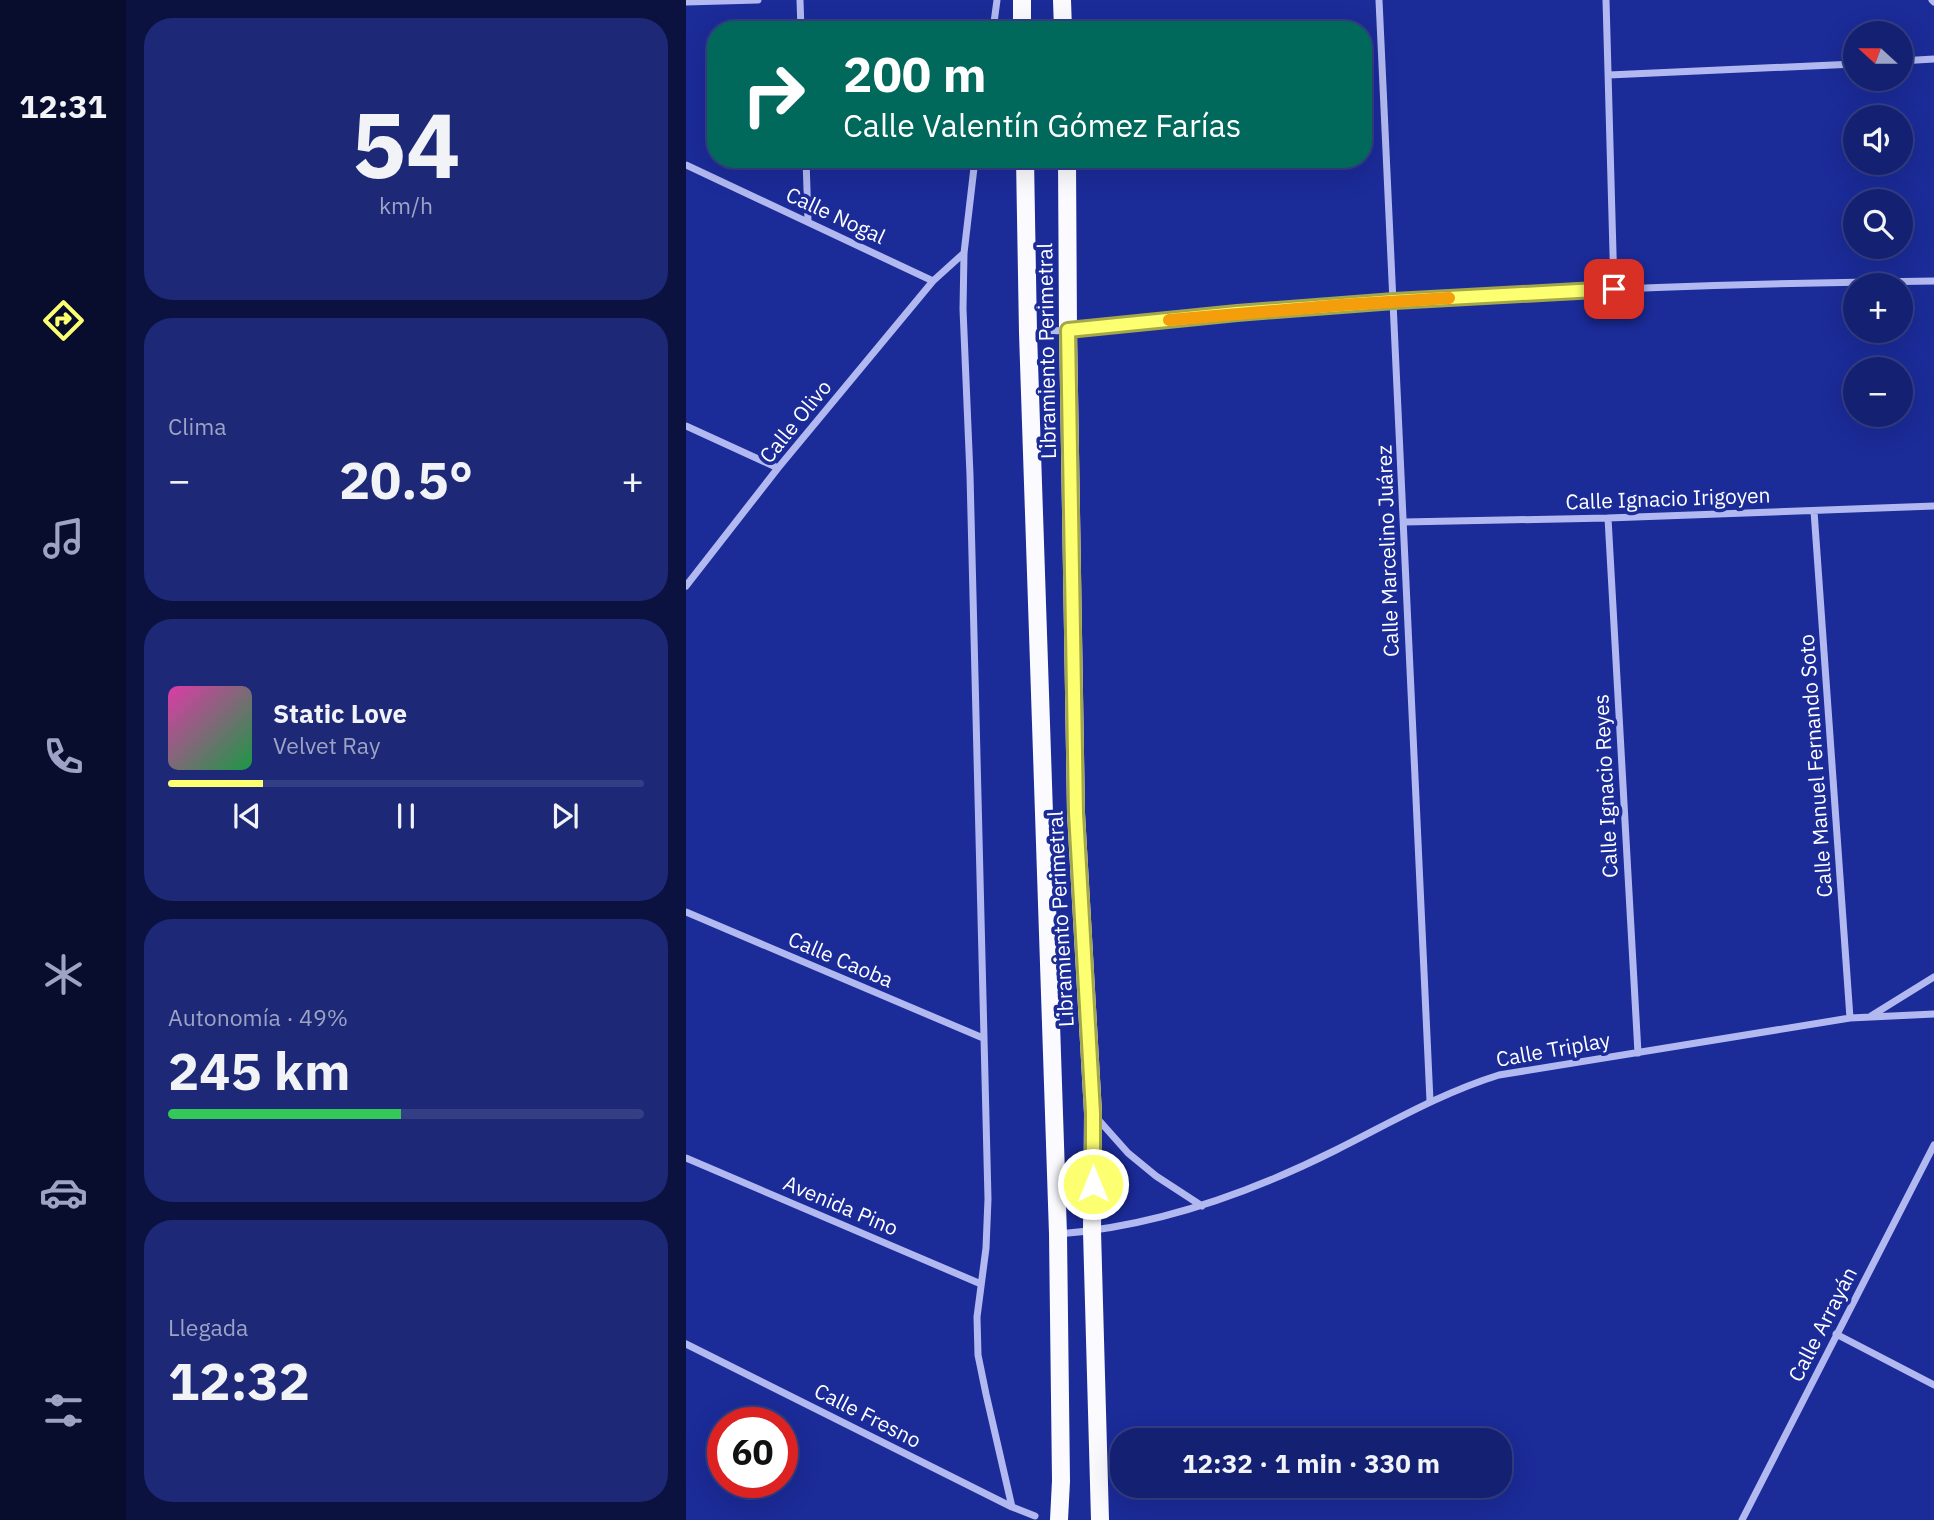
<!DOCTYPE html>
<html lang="es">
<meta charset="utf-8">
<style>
body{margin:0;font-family:"IBM Plex Sans",sans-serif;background:#1d2877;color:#f1f3f6;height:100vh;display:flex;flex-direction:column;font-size:26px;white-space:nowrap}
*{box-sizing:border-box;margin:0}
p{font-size:23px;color:#9da3c4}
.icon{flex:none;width:38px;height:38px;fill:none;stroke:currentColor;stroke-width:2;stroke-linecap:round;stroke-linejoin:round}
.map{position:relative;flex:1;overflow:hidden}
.details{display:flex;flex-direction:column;gap:18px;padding:18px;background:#0b123f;width:560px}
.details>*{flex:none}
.guide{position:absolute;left:21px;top:21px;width:665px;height:147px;border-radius:28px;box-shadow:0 7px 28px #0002,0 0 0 2px #333e84;background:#00695c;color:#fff;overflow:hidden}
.needle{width:46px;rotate:291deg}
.tools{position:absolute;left:1157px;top:21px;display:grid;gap:14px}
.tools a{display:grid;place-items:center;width:70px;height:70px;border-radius:50%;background:#142072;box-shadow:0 7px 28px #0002,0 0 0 2px #333e84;font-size:35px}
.speed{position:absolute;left:21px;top:1407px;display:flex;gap:14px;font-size:35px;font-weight:700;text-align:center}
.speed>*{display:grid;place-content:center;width:91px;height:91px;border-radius:50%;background:#142072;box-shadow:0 7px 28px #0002,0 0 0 2px #333e84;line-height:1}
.speed .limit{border:10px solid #d22;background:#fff;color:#111}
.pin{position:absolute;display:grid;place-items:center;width:60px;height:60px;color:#fff;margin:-30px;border-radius:14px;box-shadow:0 4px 10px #0006}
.me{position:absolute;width:77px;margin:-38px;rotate:0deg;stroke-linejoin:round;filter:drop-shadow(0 0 5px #0008)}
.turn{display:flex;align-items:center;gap:24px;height:147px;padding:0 21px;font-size:32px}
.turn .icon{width:91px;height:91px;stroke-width:2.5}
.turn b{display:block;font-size:49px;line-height:60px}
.big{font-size:52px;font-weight:800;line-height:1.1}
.details .card{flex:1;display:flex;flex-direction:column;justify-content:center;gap:10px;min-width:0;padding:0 24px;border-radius:28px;background:#1d2877}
.details .dial{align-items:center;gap:0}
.dial b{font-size:91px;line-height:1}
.song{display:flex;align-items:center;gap:21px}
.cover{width:84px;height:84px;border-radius:10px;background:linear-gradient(135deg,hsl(320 70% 55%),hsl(140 70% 35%))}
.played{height:7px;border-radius:4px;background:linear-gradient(90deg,#fbff70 20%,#333e84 20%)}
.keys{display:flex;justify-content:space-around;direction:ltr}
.heat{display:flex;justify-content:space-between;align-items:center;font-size:38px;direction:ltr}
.charge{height:10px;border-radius:5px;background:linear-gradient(90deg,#34c759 49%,#333e84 0)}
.trip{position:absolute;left:424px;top:1428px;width:402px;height:70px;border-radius:28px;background:#142072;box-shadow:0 7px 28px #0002,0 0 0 2px #333e84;font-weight:800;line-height:70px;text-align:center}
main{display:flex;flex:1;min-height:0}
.menu{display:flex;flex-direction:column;width:126px;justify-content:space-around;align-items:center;background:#080d2e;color:#9da3c4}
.menu .icon{width:49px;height:49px}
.menu .active{color:#fbff70}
.menu b{font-size:32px;color:#f1f3f6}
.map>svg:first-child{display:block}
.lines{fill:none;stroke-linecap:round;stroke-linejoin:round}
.street{stroke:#b1b9f0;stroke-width:7}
.primary{stroke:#fafaff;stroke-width:18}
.route-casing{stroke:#a3a649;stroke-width:18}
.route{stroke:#fbff70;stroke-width:12}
.slow{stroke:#f59e0b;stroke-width:12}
.labels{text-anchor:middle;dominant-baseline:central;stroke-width:7;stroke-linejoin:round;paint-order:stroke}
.street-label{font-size:21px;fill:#fff;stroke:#1b2b98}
</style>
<main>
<nav class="menu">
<b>12:31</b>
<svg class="icon active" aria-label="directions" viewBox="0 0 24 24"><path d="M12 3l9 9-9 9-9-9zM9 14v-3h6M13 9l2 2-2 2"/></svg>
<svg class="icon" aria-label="music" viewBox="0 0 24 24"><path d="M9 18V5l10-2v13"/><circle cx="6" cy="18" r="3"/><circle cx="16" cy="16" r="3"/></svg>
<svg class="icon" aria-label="phone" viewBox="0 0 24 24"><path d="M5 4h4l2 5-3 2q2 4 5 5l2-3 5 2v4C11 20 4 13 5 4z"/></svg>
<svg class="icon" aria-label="climate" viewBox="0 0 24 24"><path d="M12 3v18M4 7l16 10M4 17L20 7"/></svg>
<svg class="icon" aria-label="car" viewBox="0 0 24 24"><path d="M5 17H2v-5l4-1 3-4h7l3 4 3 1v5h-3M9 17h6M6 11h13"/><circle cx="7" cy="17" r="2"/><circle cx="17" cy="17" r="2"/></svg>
<svg class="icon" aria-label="filters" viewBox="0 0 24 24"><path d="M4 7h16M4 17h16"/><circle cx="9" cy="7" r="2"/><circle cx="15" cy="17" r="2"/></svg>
</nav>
<section class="details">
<div class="card dial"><b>54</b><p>km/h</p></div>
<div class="card"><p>Clima</p>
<div class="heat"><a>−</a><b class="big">20.5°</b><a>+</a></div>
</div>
<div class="card">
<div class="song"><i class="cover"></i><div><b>Static Love</b><p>Velvet Ray</p></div></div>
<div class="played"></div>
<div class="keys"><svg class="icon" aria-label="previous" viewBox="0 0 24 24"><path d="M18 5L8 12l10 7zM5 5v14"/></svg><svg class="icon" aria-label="pause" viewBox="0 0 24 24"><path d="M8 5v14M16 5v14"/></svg><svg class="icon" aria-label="next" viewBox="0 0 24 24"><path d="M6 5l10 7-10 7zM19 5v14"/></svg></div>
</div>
<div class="card"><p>Autonomía · 49%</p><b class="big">245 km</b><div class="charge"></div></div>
<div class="card"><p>Llegada</p><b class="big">12:32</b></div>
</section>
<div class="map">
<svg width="1248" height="1520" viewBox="0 0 1248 1520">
<rect width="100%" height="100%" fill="#1b2b98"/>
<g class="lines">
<!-- street -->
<path class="street" d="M114,0L115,30
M693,0C712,367 725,734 744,1101
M920,0L928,289
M1246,0L1248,2
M0,2L72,0
M307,30L311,0
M1214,61L1248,59
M923,75L1169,64
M120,159L122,221
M289,159L278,253L277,309L284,475L302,1199L300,1248L291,1317L292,1355L300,1394L326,1507
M0,165L247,281L278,253
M343,333C464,324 585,309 707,301C887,289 1068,283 1248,281
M0,426L92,468
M1128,511L1164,1018
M922,518L952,1053
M718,522L922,518L1248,506
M0,586L92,468L247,281
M0,912L297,1038
M1185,1016L1248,977
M410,1117L442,1153L470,1176L516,1206
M0,1158L295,1284
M372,1234C467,1227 564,1193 650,1150C704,1123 755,1093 813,1075L1164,1018L1248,1014
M1150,1334L1248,1385
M0,1344L326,1507L349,1516
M1056,1520L1248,1145"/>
<!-- primary -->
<path class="primary" d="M336,0V30
M376,0L377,30
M339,159L342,333L372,1234L375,1481L373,1520
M381,159L382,330L390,813L407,1113L406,1231L414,1520"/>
</g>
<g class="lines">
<defs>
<path id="route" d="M407,1184V1113L390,813L382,330L551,313L708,301L928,289"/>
</defs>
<!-- route casing -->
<use href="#route" class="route-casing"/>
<!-- route -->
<use href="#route" class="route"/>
<!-- slow -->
<path class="slow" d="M483,320L656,305L763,298"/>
</g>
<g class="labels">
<!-- street labels -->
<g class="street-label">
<text transform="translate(150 215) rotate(25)">Calle Nogal</text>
<text transform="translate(360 351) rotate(-91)">Libramiento Perimetral</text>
<text transform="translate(109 421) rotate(-51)">Calle Olivo</text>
<text transform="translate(982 498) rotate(-2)">Calle Ignacio Irigoyen</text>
<text transform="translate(701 551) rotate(-92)">Calle Marcelino Juárez</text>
<text transform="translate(1129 766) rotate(-94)">Calle Manuel Fernando Soto</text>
<text transform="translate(919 786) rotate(-93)">Calle Ignacio Reyes</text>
<text transform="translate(374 919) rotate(-93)">Libramiento Perimetral</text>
<text transform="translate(155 959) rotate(23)">Calle Caoba</text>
<text transform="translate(867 1049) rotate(-10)">Calle Triplay</text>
<text transform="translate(155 1205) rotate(23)">Avenida Pino</text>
<text transform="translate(1136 1324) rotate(-63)">Calle Arrayán</text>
<text transform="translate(182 1415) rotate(27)">Calle Fresno</text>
</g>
</g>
</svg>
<div class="tools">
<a><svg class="needle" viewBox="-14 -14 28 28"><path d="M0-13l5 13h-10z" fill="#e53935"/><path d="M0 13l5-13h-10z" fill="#9da3c4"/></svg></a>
<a><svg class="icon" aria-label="sound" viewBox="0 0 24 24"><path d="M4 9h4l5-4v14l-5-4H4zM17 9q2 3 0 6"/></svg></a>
<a><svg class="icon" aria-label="search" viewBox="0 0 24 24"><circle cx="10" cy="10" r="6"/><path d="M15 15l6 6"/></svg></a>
<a>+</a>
<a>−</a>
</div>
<div class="speed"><div class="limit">60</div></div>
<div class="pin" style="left:928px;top:289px;background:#d93025"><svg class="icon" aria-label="arrive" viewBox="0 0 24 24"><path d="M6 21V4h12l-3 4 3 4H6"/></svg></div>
<svg class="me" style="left:407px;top:1184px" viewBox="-20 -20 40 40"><circle r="17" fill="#fbff70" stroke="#fff" stroke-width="3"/><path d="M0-11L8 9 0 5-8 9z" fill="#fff"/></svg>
<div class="trip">12:32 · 1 min · 330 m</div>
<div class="guide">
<div class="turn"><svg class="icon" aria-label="right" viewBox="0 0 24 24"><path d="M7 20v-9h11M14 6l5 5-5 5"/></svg><div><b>200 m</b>Calle Valentín Gómez Farías</div></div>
</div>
</div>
</main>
